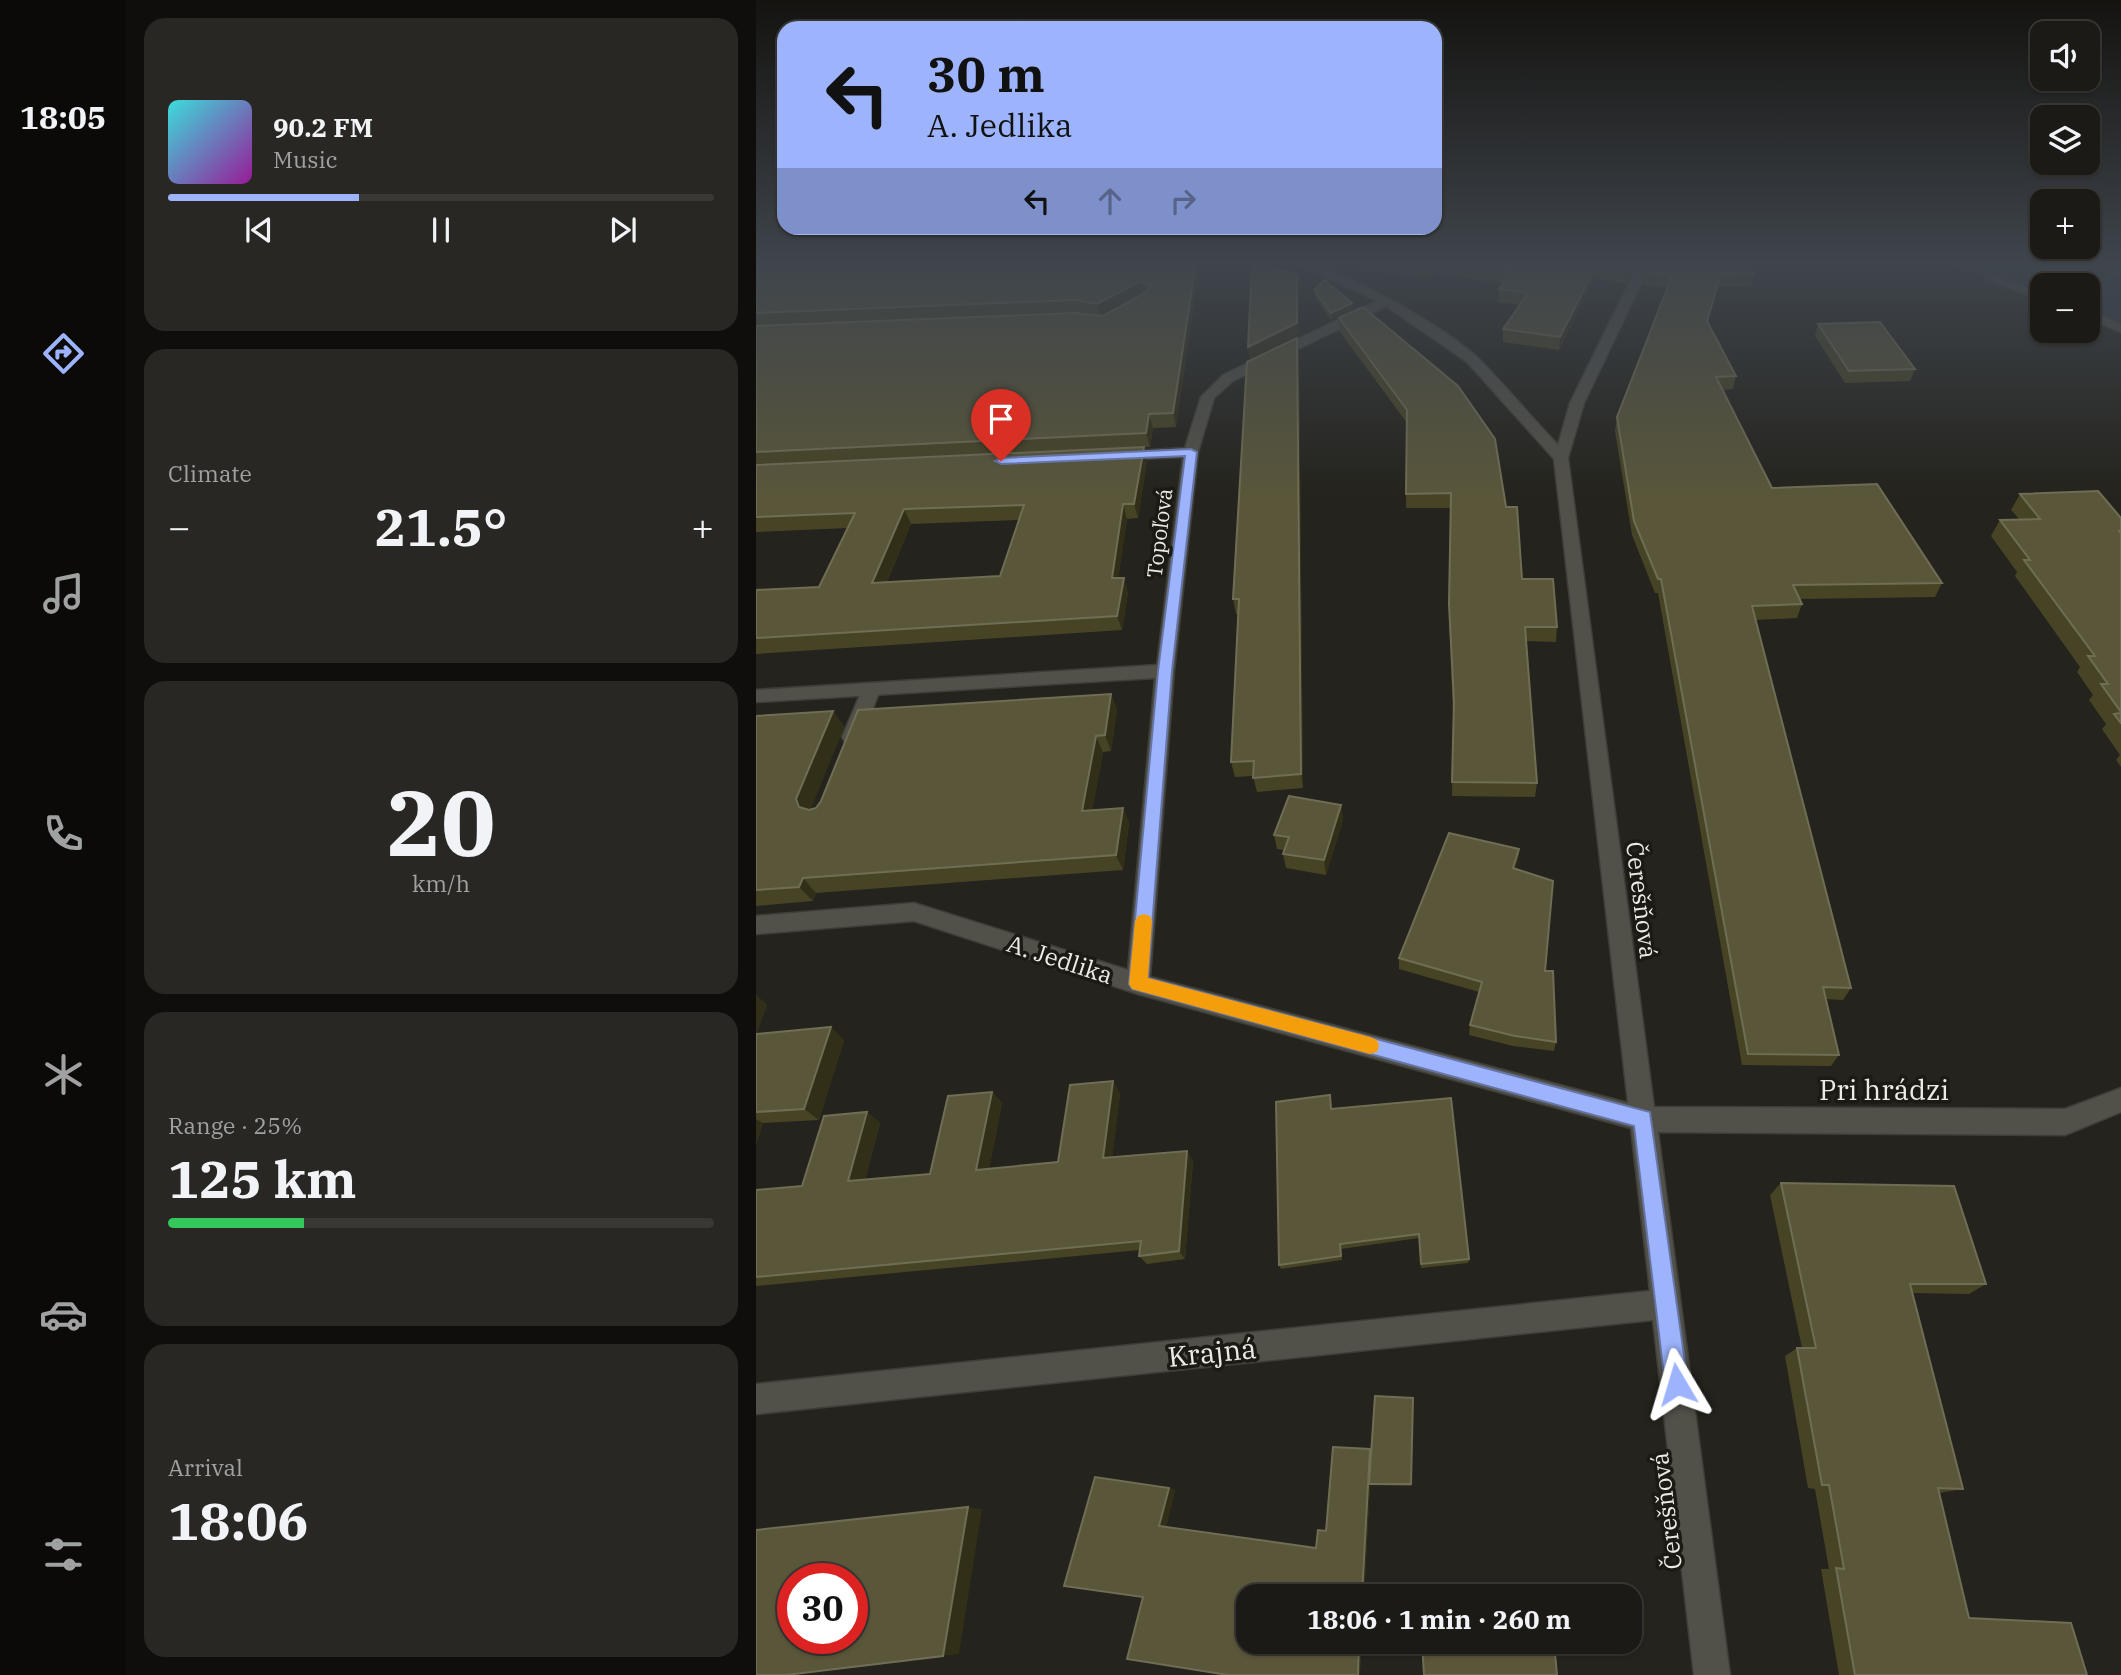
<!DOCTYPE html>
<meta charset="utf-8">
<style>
body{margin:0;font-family:"IBM Plex Serif",serif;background:#282723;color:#f1f3f6;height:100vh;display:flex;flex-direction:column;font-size:26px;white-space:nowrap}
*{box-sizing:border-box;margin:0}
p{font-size:23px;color:#a0a1a1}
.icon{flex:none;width:38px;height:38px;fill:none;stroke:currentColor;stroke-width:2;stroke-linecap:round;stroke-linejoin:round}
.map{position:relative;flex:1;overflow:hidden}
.sheet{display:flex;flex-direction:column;gap:18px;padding:18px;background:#0f0e0c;width:630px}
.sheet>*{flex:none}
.banner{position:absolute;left:21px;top:21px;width:665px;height:214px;border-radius:21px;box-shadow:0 2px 5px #0004,0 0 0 2px #393835;background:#9db4fd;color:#111;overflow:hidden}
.fabs{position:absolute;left:1274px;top:21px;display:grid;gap:14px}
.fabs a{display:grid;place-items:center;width:70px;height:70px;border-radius:14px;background:#1b1a16;box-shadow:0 2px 5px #0004,0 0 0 2px #393835;font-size:35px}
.speed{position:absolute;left:21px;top:1563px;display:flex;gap:14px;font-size:35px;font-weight:700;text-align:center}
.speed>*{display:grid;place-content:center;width:91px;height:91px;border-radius:50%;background:#1b1a16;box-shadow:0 2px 5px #0004,0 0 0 2px #393835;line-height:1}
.speed .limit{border:10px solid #d22;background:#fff;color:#111}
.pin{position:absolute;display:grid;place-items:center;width:60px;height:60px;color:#fff;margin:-72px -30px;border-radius:50% 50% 50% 0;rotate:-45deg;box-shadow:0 0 7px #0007}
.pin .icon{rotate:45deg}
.me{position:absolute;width:77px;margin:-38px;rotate:353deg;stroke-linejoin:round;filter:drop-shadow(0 0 5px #0008)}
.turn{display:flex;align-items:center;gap:24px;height:147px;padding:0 35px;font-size:32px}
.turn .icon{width:91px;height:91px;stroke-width:2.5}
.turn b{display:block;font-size:49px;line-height:60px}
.lanes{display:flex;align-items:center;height:66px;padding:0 35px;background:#0003;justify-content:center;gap:35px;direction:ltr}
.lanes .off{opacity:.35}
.big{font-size:52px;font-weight:800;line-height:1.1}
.sheet .widget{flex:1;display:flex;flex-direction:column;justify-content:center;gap:10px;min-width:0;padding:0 24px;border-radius:21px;background:#282723}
.sheet .dial{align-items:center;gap:0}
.dial b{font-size:91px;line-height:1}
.song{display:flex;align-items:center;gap:21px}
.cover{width:84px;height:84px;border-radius:10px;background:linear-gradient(135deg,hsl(180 70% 55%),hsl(300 70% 35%))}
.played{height:7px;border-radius:4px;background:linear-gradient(90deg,#9db4fd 35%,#393835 35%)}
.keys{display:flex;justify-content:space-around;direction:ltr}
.heat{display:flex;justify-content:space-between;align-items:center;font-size:38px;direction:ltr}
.charge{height:10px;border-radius:5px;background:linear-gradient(90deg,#34c759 25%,#393835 0)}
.trip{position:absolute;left:480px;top:1584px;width:406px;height:70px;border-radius:21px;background:#1b1a16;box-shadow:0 2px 5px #0004,0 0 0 2px #393835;font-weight:800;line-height:70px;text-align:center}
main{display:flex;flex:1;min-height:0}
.tab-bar{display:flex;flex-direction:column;width:126px;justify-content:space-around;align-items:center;background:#0b0a09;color:#a0a1a1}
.tab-bar .icon{width:49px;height:49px}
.tab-bar .current{color:#9db4fd}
.tab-bar b{font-size:32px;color:#f1f3f6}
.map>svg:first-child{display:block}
.green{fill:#353b4e}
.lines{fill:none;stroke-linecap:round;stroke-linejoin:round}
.service-casing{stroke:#3e3e38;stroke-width:3}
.minor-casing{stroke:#3e3e38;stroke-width:3}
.path{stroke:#75746f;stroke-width:2.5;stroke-dasharray:3.5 3.5;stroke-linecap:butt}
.service{fill:#525149;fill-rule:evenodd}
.minor{fill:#525149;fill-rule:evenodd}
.wall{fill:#474425;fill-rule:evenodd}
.shaded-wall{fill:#322f19}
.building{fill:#59563a;stroke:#706d55;stroke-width:2;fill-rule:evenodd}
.route{fill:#9db4fd;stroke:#6675a4;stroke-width:2}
.slow{fill:#f59e0b}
.labels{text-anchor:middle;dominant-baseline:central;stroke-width:7;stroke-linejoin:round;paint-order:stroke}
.far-street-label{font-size:21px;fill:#ecece7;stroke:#1b1a13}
.street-label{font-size:24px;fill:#ecece7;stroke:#1b1a13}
.near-street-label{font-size:28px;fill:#ecece7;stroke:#1b1a13}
</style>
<main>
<nav class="tab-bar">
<b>18:05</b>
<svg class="icon current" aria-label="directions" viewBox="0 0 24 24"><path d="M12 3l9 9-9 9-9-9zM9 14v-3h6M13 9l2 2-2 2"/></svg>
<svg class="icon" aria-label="music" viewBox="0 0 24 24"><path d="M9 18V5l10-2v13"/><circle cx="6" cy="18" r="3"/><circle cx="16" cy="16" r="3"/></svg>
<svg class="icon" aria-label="phone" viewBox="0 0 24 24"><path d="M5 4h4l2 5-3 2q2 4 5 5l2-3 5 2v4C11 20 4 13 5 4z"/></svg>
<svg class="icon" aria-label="climate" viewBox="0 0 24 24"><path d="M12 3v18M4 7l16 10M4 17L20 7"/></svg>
<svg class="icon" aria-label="car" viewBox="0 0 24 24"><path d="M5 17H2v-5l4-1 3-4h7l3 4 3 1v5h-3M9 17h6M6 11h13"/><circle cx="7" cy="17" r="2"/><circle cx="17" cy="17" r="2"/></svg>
<svg class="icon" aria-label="filters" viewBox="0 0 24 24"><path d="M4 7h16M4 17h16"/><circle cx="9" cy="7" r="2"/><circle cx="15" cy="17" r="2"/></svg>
</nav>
<section class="sheet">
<div class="widget">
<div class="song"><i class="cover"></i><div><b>90.2 FM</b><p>Music</p></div></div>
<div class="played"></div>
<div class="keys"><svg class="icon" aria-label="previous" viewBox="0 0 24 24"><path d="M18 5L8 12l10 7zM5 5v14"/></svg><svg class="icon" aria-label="pause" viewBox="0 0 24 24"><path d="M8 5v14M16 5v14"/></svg><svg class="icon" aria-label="next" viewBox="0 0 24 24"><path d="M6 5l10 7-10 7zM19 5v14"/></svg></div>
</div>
<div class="widget"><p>Climate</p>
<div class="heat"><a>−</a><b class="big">21.5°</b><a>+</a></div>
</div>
<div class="widget dial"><b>20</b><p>km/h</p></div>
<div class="widget"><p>Range · 25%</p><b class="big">125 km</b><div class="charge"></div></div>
<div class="widget"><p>Arrival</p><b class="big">18:06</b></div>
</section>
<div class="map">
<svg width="1365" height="1675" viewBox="0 0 1365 1675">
<rect width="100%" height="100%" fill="#24231d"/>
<!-- green -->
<path class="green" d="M1190,263H1365V330L1332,315V285H1286V297L1225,273Z"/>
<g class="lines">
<defs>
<path id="service" d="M115,684L122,685L124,690L106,737L103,742H89L86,737L106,690L108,685Z"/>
<path id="minor" d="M540,263C580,263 693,330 722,358C750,386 775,417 802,445L814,403L883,263H895L828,403L812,458L898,1107L1309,1109L1365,1088V1112L1309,1135L902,1132L974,1675H938L897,1320L0,1414V1384L894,1291L875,1128L382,994L158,921L0,934V916L158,903L372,970L399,678L0,702V690L401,665L427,457L362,460L355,456L362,452L429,448L445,397L467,375L621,301ZM630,306L711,362L798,459L872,1103L394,977L418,671L442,452L458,398L477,381Z
M1233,274L1286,293V300L1229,279V275Z
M1332,310L1365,324V332L1332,318Z"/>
</defs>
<!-- service casing -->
<use href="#service" class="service-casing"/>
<!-- minor casing -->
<use href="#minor" class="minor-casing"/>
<!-- path -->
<path class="path" d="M1193,263L1209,269
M1327,263L1365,275"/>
<!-- service -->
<use href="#service" class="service"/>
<!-- minor -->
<use href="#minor" class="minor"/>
</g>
<!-- wall -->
<path class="wall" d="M0,263L443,270L420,427L397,428L394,447H388L391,461L382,518L371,519L362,578L372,592L366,630L0,654V590L63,587L92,528L0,532ZM263,520L244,576L131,582L155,524Z
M607,263H880L870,283L838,278L803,350L747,342V329L764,305L742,302L743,289L747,283L679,273L676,278L607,269Z
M889,272L998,273L995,286L962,287L952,322L980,376L977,389L967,390L1016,488L1186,583L1179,597L1044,599L1046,604L1041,618L999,620L1095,988L1087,1000L1070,999L1083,1055L1075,1066L986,1065L902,593H899L876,535L859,431L861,417L911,288L887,285Z
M558,290L596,310L575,320L559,297Z
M583,318L750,507L766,579L801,627L800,642L770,641L781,783L779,797L696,796L697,714L693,618L695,508H650L651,423L584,332Z
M1062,324L1159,369L1154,381L1089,383L1059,336Z
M543,352L547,788L501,792L497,776L479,777L475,762L482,614H480L477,599Z
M1264,494L1365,518V767L1360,760L1364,755L1346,729L1350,724L1333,700L1337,695L1321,672L1324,667L1259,576L1261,572L1235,536L1244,520L1263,519L1255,510Z
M355,694L361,710L355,751L347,752L336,811L367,808L373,823L367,870L60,893L57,901L0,906V716L77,711L88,727L54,810Z
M585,805L587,820L570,875L530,868L527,854L528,850L521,849L518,835Z
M763,849L762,861L759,868L789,971L800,1042L798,1051L757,1046L713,1035L714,1025L723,992L643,969V958Z
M0,995L11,1005L0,1034L88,1040L63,1120L7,1123L0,1144Z
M236,1092L246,1103L233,1169L302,1162L364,1093L356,1157L437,1161L429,1259L391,1264L383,1256L384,1250L0,1286V1190L46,1186L111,1112L124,1123L109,1180L174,1174Z
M574,1095L576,1109L713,1259L712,1263L665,1268L663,1238L585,1249L586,1260L525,1269L523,1265Z
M1025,1183L1230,1284L1213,1294L1156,1293L1207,1489L1183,1493L1213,1618L1331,1675H1083L1065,1569H1073L1059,1489L1052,1488L1029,1356L1041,1348H1046L1014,1195Z
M657,1398L655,1486L614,1485L608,1596H492V1642H605L604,1675H472L371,1659L413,1488L419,1490L410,1527L560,1548L615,1451Z"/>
<!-- shaded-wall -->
<path class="shaded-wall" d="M440,263H455L443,270L420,427L417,413Z
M677,263H679V273L676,278L675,265Z
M876,263H880L870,283L872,270Z
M840,266L838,278L803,350L804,337Z
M541,274L542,286L543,336L494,359L492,347Z
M385,281L388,294L345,317L341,304Z
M596,303V310L575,320V313Z
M541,338L543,352L547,788L545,774Z
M393,414L397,428L394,447L390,433Z
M388,447L391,461L382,518L378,504Z
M367,504L371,519L360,593L356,578Z
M148,509L155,524L124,598L116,583Z
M368,578L372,592L366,630L361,616Z
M355,694L361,710L355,751L349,735Z
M77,711L88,727L53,814L43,807L40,799Z
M340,736L347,752L333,827L326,811Z
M585,805L587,820L570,875L568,860Z
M367,808L373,823L367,870L360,855Z
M763,849L762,861L756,879L757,868Z
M47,878L60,893L57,901L43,887Z
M0,995L11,1005L0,1035Z
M75,1027L88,1040L63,1120L48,1109Z
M357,1081L364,1093L355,1168L347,1158Z
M236,1092L246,1103L231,1180L220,1170Z
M111,1112L124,1123L106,1191L92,1181Z
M0,1119L7,1123L0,1144Z
M431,1151L437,1161L429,1259L423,1251Z
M614,1449L613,1484L614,1485L608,1596H606Z
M413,1488L419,1490L410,1528L403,1526Z
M212,1507L226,1509L203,1654L187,1656Z
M603,1642H605L604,1675H602Z"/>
<!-- building -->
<path class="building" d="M0,263H440L417,413L393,414L390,433L0,452V326L319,313L347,316L391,292L395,286L385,281L341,304L319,300L0,313Z
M496,263L541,274V323L492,347Z
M656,263H677L675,265Z
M697,263H876L872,270L840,266L804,337L747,329L772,293L743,289L754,271Z
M894,263H991L998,273L965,274L951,321L980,376L960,377L1016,488L1121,484L1186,583L1037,585L1046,604L996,606L1095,988L1067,987L1083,1055L992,1054L905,579H902L878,521L861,417L916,276L889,272Z
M569,280L596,303L575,313L558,290Z
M607,307L702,386L739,439L750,507H761L766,579H797L801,627H769L781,783L696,782L698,702L693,604L695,493L650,494L651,410L583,318Z
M1124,322L1159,369L1093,371L1062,324Z
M541,338L545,774L497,778L498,761L475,762L483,599H477L491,362Z
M388,447L378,504H367L356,578H368L361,616L0,638V590L63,587L99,513L0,517V465ZM268,505L244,576L116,583L148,509Z
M1342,491L1365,518V530L1363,531L1365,533V712L1345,684H1352L1332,656H1339L1268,560H1274L1244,520L1284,519L1264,494Z
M355,694L349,735L340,736L326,811L367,808L360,855L47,878L43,887L0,890V716L77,711L40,799L43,807L53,810L60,808L65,801L102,710Z
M1365,713V723L1358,714Z
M533,796L585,805L568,860L527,854L533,837L518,835Z
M693,833L763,849L757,868L797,881L789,971H797L800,1042L759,1036L714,1025L726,982L643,958Z
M75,1027L48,1109L0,1112V1034Z
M357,1081L347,1158L431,1151L423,1251L383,1256L385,1241L0,1277V1190L46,1186L68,1116L111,1112L92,1181L174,1174L192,1096L236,1092L220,1170L302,1162L314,1085Z
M574,1095L575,1109L695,1098L713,1259L665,1264L663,1234L584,1244L585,1256L523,1265L520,1102Z
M1025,1183L1198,1186L1230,1284H1154L1207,1489L1182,1488L1213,1618L1315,1623L1331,1675H1099L1080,1568L1088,1569L1073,1485H1066L1041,1348H1060Z
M619,1396L657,1398L655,1484H613Z
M577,1447L614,1449L606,1596H492V1642H603L602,1675H472L371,1659L387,1597L308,1586L339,1477L413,1488L403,1526L560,1548L562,1530L570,1531Z
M212,1507L187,1656L30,1675H0V1530ZM37,1578H96V1638H37Z
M792,1589L793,1596H704Z
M666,1642H798L801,1675H668Z"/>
<!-- sky -->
<linearGradient id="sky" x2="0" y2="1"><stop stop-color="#141310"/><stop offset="0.53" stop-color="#3f454c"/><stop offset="1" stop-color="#3f454c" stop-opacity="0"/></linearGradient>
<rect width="1365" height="497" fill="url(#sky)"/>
<!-- route -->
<path class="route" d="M435,449L441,452L416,671L392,978L894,1112L932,1384L929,1392L921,1395L913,1392L909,1384L878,1126L376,989L373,984L402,671L429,456L245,464L239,461L245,458Z"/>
<!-- slow -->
<path class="slow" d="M388,914L394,916L396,921L392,978L614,1037L621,1040L623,1046L621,1052L614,1054L376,989L373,984L379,921L382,916Z"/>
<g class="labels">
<!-- far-street labels -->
<g class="far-street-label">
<text transform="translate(403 533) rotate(-83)">Topoľová</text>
</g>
<!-- street labels -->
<g class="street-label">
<text transform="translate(886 900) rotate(83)">Čerešňová</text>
<text transform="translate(304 959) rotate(18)">A. Jedlika</text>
<text transform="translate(910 1511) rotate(-97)">Čerešňová</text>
</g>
<!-- near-street labels -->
<g class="near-street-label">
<text x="1128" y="1089">Pri hrádzi</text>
<text transform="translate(456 1352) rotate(-6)">Krajná</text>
</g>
</g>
</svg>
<div class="fabs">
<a><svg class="icon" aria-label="sound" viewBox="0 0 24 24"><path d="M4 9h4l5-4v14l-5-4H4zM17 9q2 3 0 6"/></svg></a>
<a><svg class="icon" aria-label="layers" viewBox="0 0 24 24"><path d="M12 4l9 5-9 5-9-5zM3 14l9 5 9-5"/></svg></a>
<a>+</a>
<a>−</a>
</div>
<div class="speed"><div class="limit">30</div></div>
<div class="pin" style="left:245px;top:461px;background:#d93025"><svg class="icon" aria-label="arrive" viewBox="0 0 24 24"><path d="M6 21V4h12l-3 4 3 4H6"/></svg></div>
<svg class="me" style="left:921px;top:1384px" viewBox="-20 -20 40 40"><path d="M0-17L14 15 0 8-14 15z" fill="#9db4fd" stroke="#fff" stroke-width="4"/></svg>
<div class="trip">18:06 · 1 min · 260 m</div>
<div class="banner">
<div class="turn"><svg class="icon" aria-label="left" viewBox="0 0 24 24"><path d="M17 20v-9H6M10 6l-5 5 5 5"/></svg><div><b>30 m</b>A. Jedlika</div></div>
<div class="lanes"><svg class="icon" aria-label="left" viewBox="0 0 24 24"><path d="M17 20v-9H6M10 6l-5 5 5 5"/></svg><svg class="icon off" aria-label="ahead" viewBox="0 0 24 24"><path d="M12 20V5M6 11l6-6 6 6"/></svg><svg class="icon off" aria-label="right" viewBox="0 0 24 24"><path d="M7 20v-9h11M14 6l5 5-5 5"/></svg></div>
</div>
</div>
</main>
